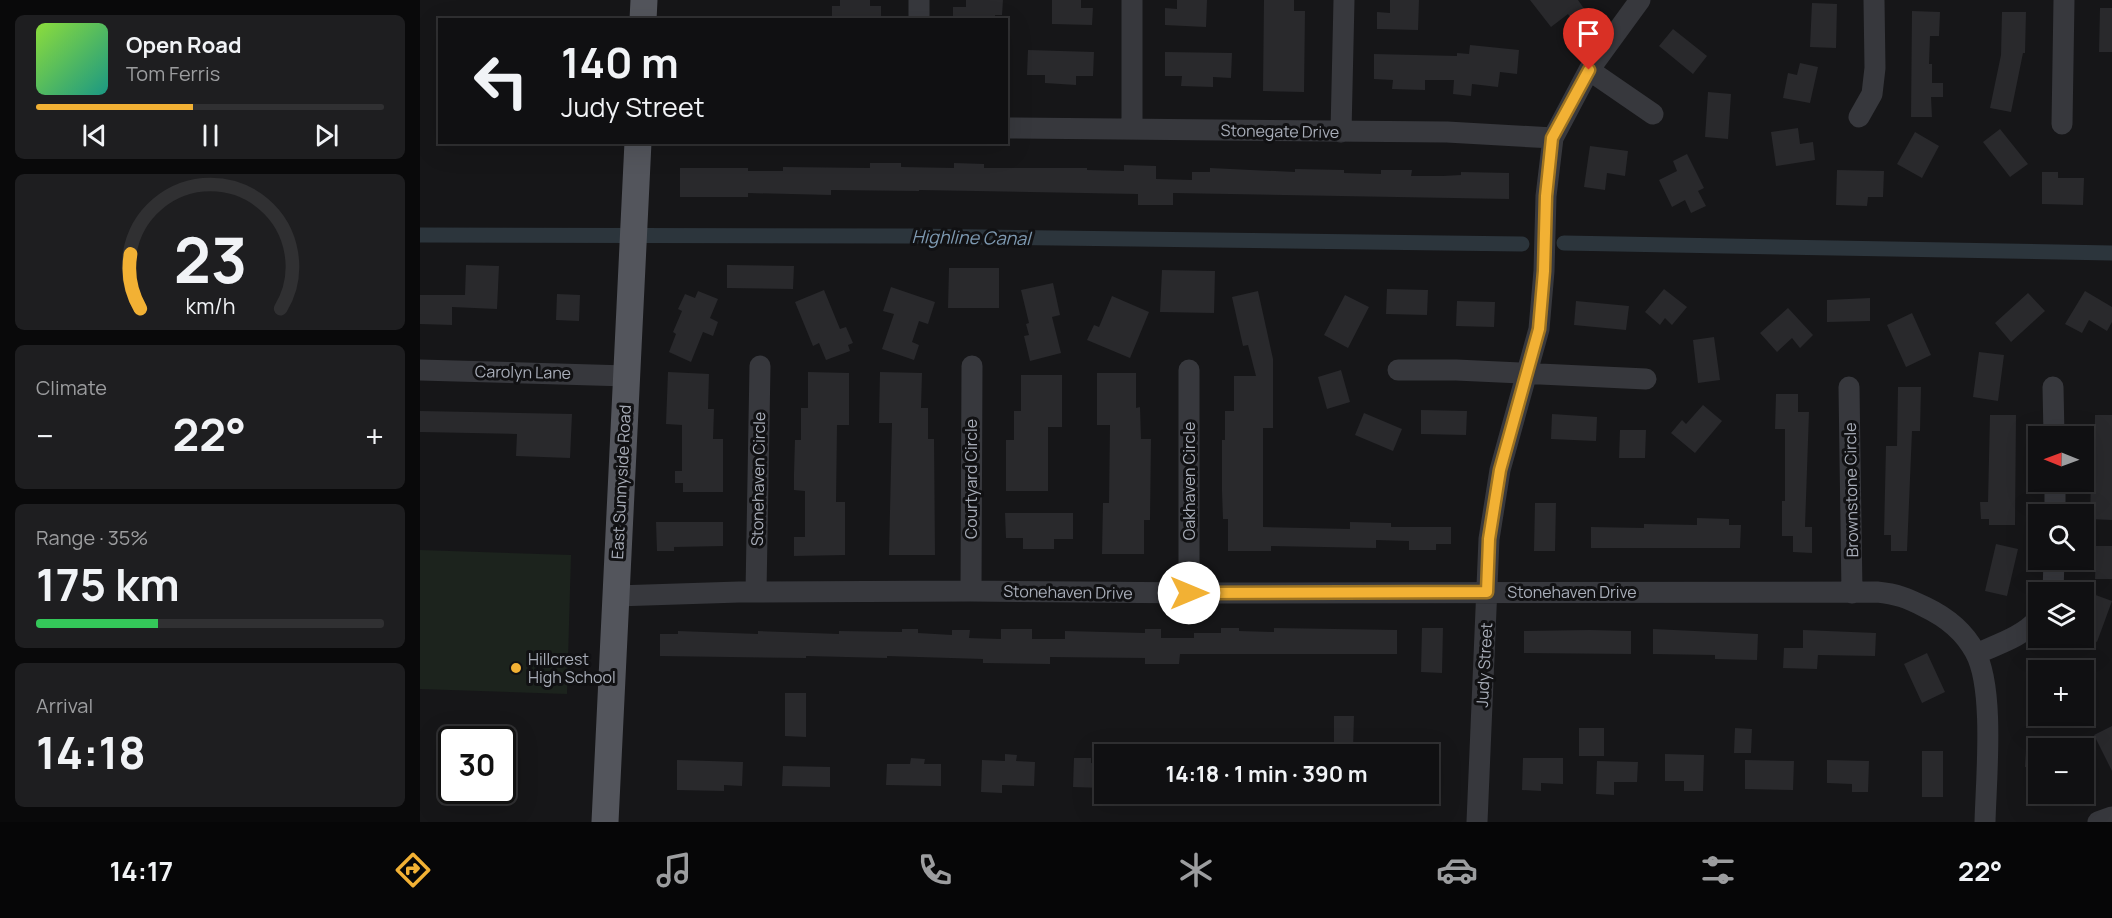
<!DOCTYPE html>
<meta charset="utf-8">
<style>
body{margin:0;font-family:Manrope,sans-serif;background:#1e1e20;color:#f1f3f6;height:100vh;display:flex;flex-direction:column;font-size:22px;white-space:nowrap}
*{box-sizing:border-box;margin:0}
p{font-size:20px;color:#9c9d9f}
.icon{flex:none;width:33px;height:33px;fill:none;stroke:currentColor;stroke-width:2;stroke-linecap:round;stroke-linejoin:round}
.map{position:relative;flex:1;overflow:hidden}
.panel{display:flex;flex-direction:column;gap:15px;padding:15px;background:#09090a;width:420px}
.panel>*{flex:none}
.guide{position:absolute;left:18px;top:18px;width:570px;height:126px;border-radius:0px;box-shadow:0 6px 24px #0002,0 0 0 2px #303032;background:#101012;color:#f1f3f6;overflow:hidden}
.needle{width:39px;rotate:271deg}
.fabs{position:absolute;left:1608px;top:426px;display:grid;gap:12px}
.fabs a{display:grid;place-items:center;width:66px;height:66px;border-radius:0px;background:#101012;box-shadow:0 6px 24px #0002,0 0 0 2px #303032;font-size:30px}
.speed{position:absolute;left:18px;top:726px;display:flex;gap:12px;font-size:30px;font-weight:700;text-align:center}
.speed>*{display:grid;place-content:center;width:78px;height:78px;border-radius:50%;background:#101012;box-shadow:0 6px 24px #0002,0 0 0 2px #303032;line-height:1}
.speed .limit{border:3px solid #111;border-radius:9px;background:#fff;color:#111}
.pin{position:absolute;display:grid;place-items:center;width:51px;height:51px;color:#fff;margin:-62px -26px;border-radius:50% 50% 50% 0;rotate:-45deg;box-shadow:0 0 6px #0007}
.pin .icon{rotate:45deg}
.me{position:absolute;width:66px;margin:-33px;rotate:90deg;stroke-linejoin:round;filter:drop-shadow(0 0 4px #0008)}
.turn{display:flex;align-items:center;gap:21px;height:126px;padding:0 24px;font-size:27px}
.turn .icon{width:78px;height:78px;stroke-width:2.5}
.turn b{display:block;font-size:42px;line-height:51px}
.big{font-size:45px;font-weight:700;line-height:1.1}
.panel .tile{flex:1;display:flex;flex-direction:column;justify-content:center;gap:9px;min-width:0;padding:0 21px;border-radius:9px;background:#1e1e20}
.panel .dial{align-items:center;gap:0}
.dial svg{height:156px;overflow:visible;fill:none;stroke:#303032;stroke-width:7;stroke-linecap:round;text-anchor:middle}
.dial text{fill:#f1f3f6;stroke:none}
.song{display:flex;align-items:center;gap:18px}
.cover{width:72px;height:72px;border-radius:9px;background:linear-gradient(135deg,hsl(90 70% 55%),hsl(170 70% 35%))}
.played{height:6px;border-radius:3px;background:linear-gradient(90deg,#f2b134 45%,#303032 45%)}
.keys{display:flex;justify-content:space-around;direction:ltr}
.heat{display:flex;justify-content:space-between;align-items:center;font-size:33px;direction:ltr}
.charge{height:9px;border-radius:4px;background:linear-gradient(90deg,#34c759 35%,#303032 0)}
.trip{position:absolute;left:674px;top:744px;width:345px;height:60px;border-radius:0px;background:#101012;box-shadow:0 6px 24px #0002,0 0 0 2px #303032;font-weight:700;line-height:60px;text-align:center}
.tab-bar{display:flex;height:96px;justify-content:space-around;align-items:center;background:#060607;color:#9c9d9f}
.tab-bar .icon{width:42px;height:42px}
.tab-bar .on{color:#f2b134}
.tab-bar b{font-size:27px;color:#f1f3f6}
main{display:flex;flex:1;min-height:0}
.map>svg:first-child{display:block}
.green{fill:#1c231d}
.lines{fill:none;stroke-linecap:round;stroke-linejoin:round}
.canal{stroke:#2c353c;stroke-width:15}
.building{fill:#29292c}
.minor{stroke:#37383d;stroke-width:21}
.major{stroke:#53555c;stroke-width:27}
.route-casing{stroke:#9d7322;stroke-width:15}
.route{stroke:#f2b134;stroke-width:10}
.poi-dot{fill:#f2b134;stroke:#111113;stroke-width:2}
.labels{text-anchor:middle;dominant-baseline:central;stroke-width:6;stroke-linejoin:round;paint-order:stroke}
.street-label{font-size:16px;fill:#a8adb8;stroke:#111113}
.poi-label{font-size:16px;fill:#a8adb8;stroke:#111113;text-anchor:start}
.water-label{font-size:18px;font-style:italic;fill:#7f9bb3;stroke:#111113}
</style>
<main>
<section class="panel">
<div class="tile">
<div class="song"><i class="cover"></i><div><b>Open Road</b><p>Tom Ferris</p></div></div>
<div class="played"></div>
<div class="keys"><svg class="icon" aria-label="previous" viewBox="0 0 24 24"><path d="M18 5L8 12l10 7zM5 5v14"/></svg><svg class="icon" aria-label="pause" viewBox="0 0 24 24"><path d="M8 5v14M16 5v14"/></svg><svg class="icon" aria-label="next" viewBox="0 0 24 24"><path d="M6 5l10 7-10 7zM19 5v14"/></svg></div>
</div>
<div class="tile dial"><svg viewBox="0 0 100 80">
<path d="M14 69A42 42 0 1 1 86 69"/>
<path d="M14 69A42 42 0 0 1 9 41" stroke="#f2b134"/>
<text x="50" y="56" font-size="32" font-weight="700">23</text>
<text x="50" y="72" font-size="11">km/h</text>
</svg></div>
<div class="tile"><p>Climate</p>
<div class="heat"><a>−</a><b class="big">22°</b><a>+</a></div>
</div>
<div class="tile"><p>Range · 35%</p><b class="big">175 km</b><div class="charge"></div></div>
<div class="tile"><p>Arrival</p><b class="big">14:18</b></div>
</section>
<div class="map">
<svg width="1692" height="822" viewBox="0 0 1692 822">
<rect width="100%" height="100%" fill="#161618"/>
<!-- green -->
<path class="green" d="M0,550L151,555L147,694L0,689Z"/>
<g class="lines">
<!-- canal -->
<path class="canal" d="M0,235L489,236L1102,244
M1144,243L1692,253"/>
</g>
<!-- building -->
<path class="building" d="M420,0H450V6H461V20H412V6H420Z
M546,0H583L582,15H575V20H533V7H546Z
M632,0H661V8H673L672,25L632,24Z
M757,0H787L786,27L745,25V8L757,9Z
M844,0H874V11H885L884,92L843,91Z
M970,0H999L998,30L957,29V12L970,13Z
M1110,0H1158L1165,10L1152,20L1148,14L1131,27Z
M1392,3L1417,4L1416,48L1390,47Z
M1680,8H1692V52H1679Z
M1492,11L1520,12L1519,36H1510L1509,64H1512V83H1523V97H1511L1512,117H1491Z
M1582,12H1606L1605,53H1603L1591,112L1570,108L1581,55Z
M1253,29L1287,56L1273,74L1239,46Z
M1050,45L1099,50L1097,74L1080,72L1078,87L1052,84L1051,96L1033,94L1034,80H1005V90L972,89L973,80L954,79V54L1037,56V53L1049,54Z
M608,50L674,52L673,76H656V85L625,83V75H607Z
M745,52L812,53L811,78L793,77V87L761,86L762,76H745Z
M1380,63L1398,67L1390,103L1363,98L1368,73L1377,75Z
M1288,92L1311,94L1308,139L1285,137Z
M1378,128L1380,144L1393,142L1395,160L1356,166L1351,132Z
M1580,129L1608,164L1590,177L1563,142Z
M1495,132L1519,146L1502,178L1477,164Z
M1170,146L1208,151L1205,176L1187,173L1185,190L1164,187Z
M1267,154L1284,188L1278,191L1286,206L1271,213L1265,200L1252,207L1239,180L1257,171L1253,161Z
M450,163H481V167L534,168V163L564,164V168H667V170L704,171V165L736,166V179L772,180V172H790V168L875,172V169L924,170V173L961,174V170H992L991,176H1023L1041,175V172L1089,173V199L753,193V205H718V194L499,190V191L411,190V195L328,193V197H260V168H328V171H363V167L450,168Z
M1417,170L1464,171L1463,197H1448L1447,206L1416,205Z
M1622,172H1638V178H1664L1663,205L1622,204Z
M46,265L79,266L77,309L32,307V325L0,324V295H45Z
M307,265L374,266L373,289L307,288Z
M529,268H579V308H528Z
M742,270L795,271L794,313L740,312Z
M633,283L640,315L632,317L641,353L610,361L604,336L609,335L606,324L609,323L601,290Z
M471,287L515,302L508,324L499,321L492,342L499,345L494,360L462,349L474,314L463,311Z
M967,289L1008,290L1007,315L966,314Z
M1244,289L1267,307L1252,325L1245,318L1240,325L1225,312Z
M404,290L420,329L426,327L433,343L428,345L430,351L406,360L399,343L393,346L375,302Z
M278,291L298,299L290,318L298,322L293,336L283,332L271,362L249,352L256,334L253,332L262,311L258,309L265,294L275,298Z
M838,291L853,359V428H843V527L930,529V522L971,523V527H1031V544H1016V550H989V541L956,540V548L851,546V551H808V519H803L802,491V440H805V411H814V376H836L828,345L823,346L812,297Z
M1665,291L1692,307V322L1687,331L1669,320L1662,333L1645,324Z
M1608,293L1625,311L1591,342L1575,323Z
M137,294L160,295L159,321L136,320Z
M925,295L949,307L928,348L904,335Z
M692,296L729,312L710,358L667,340L674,325L679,327Z
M1450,298V321L1407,322V300Z
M1037,301L1075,302L1074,327L1036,326Z
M1156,301L1209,306L1206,330L1154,325Z
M1368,308L1393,335L1380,348L1372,338L1357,352L1340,333Z
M1492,313L1511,355L1486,367L1467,325Z
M1294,337L1300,380L1278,383L1273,340Z
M1559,352L1584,355L1578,401L1553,397Z
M921,370L930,402L907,409L898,377Z
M248,372L289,374L288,409H294L293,439H303V492H263V483H255V471H262V425L246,424Z
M388,372L429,373V425H417L416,502H425V555L374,556V537H385V491L374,490V474L375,440H381V408H388Z
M460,372L502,373L501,408H508V439H514L515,555H469L472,423H459Z
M677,373H716V408L720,407L721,439H731L730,520H724V554H682L683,503H689L690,425H677Z
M601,375H642V427H628V491H586V440H594V411H601Z
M1478,387H1501L1500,431H1492L1487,551H1471V535H1464L1466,446H1477Z
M1356,394H1378V412H1389L1385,527H1392V553L1373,552V536H1362V501H1365V429H1355Z
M1283,405L1302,421L1275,453L1251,433L1262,420L1266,424Z
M1001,410L1047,411L1046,435L1001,434Z
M0,411L152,414L150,458L96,456L97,434L0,432Z
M944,413L982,429L973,451L935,435Z
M1132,414L1177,417L1176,441L1131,439Z
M1570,415H1596L1595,525H1569V519H1561L1560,502H1568Z
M1675,415H1692V520L1670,519L1671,476H1674Z
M1200,430H1226L1225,458H1199Z
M1115,503H1136L1135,551H1114Z
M585,513H653V539H634V549H603V538H586Z
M1277,518L1309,519V525H1321L1320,548H1171V527L1224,528V524L1277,525Z
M236,522H303V546L254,547V551H237Z
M1576,544L1598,549L1587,596L1565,591Z
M1676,546H1692V579H1675Z
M1670,593L1692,601L1677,642L1664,637V612Z
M801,628H819V631L854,632V628L977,630V654H760L759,664H725V658L630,657V664L563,663V659L467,656V658L386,656V658L240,656V634H258V631L338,634V631L419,634V631L482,632V629H498V633L532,635V630H550L549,638L581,639V629H612V639H645V631L725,633V629H741V638H774V633H801Z
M1002,628H1023L1022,673L1001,672Z
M1233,629L1338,634L1337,660L1295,659V655L1233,654Z
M1170,630L1211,631V654L1104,653V631Z
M1383,630L1456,633L1455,656L1398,655L1397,669L1363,668L1364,648H1383Z
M1507,653L1525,692L1502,703L1484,664Z
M365,693H386V737L365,736Z
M914,716H934L933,749H914Z
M1692,726V771L1674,735Z
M1159,728H1184V756H1159Z
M1315,728L1332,729L1331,753H1314Z
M1502,751H1523V797H1502Z
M1606,751H1618V767H1605Z
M1008,752H1020L1019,787H1008Z
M585,754L597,755L596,761L615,762L614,786L582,785V793L561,792L562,760L585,761Z
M1245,754L1284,755L1283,791H1264V781H1245Z
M491,758L505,759L504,764H521V786L466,785L467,764H490Z
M654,758H671V763L684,764V788L653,787Z
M1103,758H1143V784L1121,783V791L1102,790Z
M257,760L323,762L322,786L304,785V791L257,790Z
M1325,760L1374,761L1373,790L1325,789Z
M1407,760L1449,761L1448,792H1432V784L1407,783Z
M1177,761L1218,762L1217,782H1194V795L1176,794Z
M363,766L410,767V787L362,786Z"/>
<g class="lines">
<!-- minor -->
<path class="minor" d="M712,0V128
M499,20V0
M1169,70L1233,114
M1439,117L1452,94L1455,68L1454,0
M1642,124L1644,0
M586,128L1027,132L1133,138
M921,132L924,0
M0,370L207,376
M978,370H1036L1226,379
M1429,387L1432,593
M1633,387L1634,436
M1635,482V514
M551,591L552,366
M336,592L340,366
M1633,592L1634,560
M769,593V370
M196,596L319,592L551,591L782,593L1457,592C1477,594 1487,598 1505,607C1526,617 1544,631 1555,652C1575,688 1566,780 1565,822
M1556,654C1578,644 1602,637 1618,619
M1057,822L1069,539L1080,470L1119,329L1124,271L1126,196L1133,138L1169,70L1220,0
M1678,822L1692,817"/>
<!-- major -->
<path class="major" d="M223,20L224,0
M185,822L218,142"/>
</g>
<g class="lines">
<defs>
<path id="route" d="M769,593L1067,592L1069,539L1080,470L1119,329L1124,271L1126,196L1132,138L1169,70"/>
</defs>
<!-- route casing -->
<use href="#route" class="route-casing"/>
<!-- route -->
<use href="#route" class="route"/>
</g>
<!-- markers -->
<circle class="poi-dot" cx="96" cy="668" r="6"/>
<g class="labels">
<!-- street labels -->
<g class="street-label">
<text transform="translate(860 131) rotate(1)">Stonegate Drive</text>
<text transform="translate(103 372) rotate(1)">Carolyn Lane</text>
<text transform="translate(338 479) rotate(-89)">Stonehaven Circle</text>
<text transform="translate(551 479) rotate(-90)">Courtyard Circle</text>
<text transform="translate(769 481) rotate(-90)">Oakhaven Circle</text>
<text transform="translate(201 482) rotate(-87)">East Sunnyside Road</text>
<text transform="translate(1431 490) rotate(-91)">Brownstone Circle</text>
<text transform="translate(648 592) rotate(1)">Stonehaven Drive</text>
<text x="1152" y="592">Stonehaven Drive</text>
<text transform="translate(1064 665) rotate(-87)">Judy Street</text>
</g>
<!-- poi labels -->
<g class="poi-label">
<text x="108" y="659">Hillcrest<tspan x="108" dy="18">High School</tspan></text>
</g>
<!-- water labels -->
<g class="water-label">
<text transform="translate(551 237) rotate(1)">Highline Canal</text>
</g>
</g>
</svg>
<div class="fabs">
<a><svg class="needle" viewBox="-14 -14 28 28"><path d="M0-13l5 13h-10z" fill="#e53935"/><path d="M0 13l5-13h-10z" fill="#9c9d9f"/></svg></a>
<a><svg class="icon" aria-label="search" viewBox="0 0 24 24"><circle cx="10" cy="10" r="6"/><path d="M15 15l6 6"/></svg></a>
<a><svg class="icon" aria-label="layers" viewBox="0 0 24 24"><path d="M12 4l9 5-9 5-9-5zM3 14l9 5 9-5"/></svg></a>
<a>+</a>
<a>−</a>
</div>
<div class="speed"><div class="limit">30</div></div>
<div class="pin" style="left:1169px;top:70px;background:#d93025"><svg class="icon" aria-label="arrive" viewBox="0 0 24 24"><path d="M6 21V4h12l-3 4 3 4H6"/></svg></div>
<svg class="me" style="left:769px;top:593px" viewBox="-20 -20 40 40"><circle r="19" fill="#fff"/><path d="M0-13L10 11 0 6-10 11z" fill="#f2b134"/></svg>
<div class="trip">14:18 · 1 min · 390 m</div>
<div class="guide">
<div class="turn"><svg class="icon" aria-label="left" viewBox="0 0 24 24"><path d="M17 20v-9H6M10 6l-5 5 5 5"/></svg><div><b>140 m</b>Judy Street</div></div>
</div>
</div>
</main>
<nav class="tab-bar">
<b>14:17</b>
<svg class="icon on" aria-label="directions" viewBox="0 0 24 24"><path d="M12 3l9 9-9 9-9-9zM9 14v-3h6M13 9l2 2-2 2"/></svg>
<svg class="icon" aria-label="music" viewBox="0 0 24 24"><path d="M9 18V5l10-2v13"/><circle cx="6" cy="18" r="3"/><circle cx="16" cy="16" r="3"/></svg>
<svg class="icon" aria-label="phone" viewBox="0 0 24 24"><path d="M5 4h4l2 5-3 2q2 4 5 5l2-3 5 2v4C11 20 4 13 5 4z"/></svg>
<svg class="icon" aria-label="climate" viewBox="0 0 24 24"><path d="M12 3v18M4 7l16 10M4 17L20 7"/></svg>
<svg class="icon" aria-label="car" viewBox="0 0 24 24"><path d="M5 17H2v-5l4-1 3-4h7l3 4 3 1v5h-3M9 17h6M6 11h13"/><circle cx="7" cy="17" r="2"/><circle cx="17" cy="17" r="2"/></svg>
<svg class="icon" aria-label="filters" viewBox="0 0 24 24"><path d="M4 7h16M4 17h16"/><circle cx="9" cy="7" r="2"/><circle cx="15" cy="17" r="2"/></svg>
<b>22°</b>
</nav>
